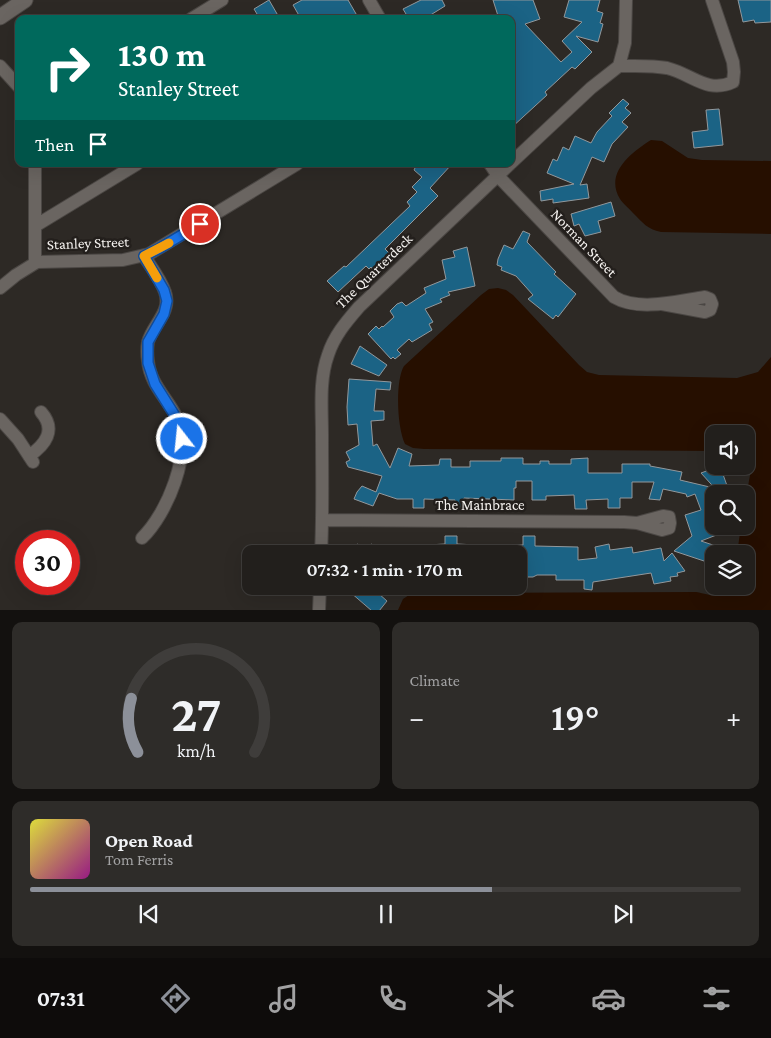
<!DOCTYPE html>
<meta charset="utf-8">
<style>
body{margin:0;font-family:"Crimson Pro",serif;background:#2e2c29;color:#f1f3f6;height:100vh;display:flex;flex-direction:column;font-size:19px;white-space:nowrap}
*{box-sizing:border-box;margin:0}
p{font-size:16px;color:#a2a2a3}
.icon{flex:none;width:28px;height:28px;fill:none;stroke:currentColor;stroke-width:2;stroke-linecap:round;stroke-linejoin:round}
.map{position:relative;height:610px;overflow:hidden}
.drawer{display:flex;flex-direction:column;gap:12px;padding:12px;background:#13110f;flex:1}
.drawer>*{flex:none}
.banner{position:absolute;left:15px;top:15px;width:500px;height:152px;border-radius:10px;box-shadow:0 5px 20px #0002,0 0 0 1px #3f3d3b;background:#00695c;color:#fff;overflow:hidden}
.buttons{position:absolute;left:705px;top:425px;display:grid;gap:10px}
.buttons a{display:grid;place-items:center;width:50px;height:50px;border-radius:10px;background:#221f1c;box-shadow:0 5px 20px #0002,0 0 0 1px #3f3d3b;font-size:25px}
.speed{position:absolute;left:15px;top:530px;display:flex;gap:10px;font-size:25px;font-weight:700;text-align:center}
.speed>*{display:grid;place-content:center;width:65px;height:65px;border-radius:50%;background:#221f1c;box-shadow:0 5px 20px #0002,0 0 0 1px #3f3d3b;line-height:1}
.speed .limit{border:8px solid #d22;background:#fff;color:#111}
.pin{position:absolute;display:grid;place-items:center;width:42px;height:42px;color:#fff;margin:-21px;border:2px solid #fff;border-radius:50%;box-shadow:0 1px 5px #0007}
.me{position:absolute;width:55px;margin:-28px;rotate:344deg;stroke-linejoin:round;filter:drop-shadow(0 0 4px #0008)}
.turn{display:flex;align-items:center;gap:18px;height:105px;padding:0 20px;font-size:22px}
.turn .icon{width:65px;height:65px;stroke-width:2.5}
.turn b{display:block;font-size:35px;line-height:42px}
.then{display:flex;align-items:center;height:48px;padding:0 20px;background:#0003;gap:10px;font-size:19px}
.big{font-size:38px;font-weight:600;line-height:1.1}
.drawer .card{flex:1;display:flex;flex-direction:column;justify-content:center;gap:8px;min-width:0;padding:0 18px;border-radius:10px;background:#2e2c29}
.drawer .dial{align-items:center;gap:0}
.dial svg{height:130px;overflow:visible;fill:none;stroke:#3f3d3b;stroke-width:7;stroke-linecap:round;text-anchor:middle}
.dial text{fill:#f1f3f6;stroke:none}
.song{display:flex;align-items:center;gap:15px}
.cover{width:60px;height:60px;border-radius:8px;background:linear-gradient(135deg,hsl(60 70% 55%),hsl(310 70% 35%))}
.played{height:5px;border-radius:2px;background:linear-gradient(90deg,#8c9099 65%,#3f3d3b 65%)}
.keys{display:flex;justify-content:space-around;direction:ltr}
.heat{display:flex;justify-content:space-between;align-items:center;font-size:28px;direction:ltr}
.drawer .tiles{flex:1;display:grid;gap:12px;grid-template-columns:1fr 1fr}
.card:last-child{grid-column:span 2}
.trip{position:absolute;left:242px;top:545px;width:285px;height:50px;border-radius:10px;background:#221f1c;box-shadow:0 5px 20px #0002,0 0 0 1px #3f3d3b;font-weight:600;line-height:50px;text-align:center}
.dock{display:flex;height:80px;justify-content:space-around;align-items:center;background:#0e0c0b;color:#a2a2a3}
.dock .icon{width:35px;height:35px}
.dock .on{color:#8c9099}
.dock b{font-size:22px;color:#f1f3f6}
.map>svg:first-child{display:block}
.water{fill:#260f00}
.building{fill:#1b6385;stroke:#92989c}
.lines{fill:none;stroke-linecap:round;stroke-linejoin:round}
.minor-casing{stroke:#4b4744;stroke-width:14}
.tertiary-casing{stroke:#4b4744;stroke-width:17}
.minor{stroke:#6a6561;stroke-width:12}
.tertiary{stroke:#6a6561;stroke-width:15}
.route-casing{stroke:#114b97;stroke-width:12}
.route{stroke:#1a73e8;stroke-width:9}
.slow{stroke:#f59e0b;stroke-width:9}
.labels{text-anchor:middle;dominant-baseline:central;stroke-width:5;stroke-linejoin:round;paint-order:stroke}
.street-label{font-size:15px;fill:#f5f2ef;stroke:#231f1c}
</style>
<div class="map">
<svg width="771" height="611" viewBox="0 0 771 611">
<rect width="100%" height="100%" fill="#2d2925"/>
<!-- water -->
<path class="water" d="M651,140L662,141L688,158L702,160L771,161V234L661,232C647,229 643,223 633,213C629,208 623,204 620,199C604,173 632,152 651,140Z
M498,288L506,290L513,295L579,365L587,372L599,375L737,378L758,372L771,357V610H398L403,599L412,593L696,592C712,595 715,599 730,590L731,586H746V554H737L741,526H746V497L751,470L750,459L746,456V434H714V451L424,449L413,448L405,444C397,428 395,381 404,366L481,295L489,289Z"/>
<!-- building -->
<path class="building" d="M269,0L280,19H260L254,9Z
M302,0H348L359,19H301L293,5Z
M421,0H442L445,6L424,19H409L403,9Z
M493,0H533L540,19L525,24L561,62L572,52L562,41L582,22L564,17L569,0H600L597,11L603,13L600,23L603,24L598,42L576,36L592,52L575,69L572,67L545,92L547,95L511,128V19H499Z
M738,0H771V22L755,23L754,20L743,22Z
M623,99L629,104L625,108L631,113L622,122L628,127L612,144L604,162L592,157L580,185L587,184L589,198L553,203V199L541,201L540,191L574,184L547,173L553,159L557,161L563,147L569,150L575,136L591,143L597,132L612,116L609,113Z
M719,109L723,145L694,148L692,132L708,130L706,110Z
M417,164H452L430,188L438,196L385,249L392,256L375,272L371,267L369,269L366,266L338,292L327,281L344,266L346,267L410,206L407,202L417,192L412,187L422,177L414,170Z
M611,202L615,216L598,221L601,232L585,236L579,224L574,226L571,214Z
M523,231L530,234L527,242L556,272L554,274L576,294L558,317L556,315L553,319L528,299L533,295L516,276L501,270L502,267L497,265L498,259L504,245L513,249Z
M467,247L475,286L448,292L450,295L440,299L442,302L425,309L433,322L429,324L432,330L412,342L409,339L397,350L401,354L395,359L393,357L391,359L368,334L376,326L379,329L382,326L383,327L394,317L390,311L397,304L402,302L406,306L426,293L424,288L446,279L442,260L455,257L453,251Z
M360,346L387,365L379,376L351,364Z
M349,379L391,382L390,390L376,389L374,411H384V420L371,421L373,446L377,444L390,468L398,448L412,454L409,466L439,465L440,459H451V467H470V461H501V458H523V464H540V461H549V464H571V459L588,458V473H622V464H650V466L682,472L680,480L714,488V526L737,527L701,541L716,546L710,563L674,551L692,536L685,515L701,510L695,494L687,497L686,494L663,489L660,500L649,499L654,482H632V498H620V508H608V499L586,500L587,509H575L574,495L546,496V500H532V481H516V488H514V500L464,498V507H455V500L424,499V508H413V499H397L379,493L373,506L354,499L357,492L362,486L376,492L382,476L348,467L346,462L350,460L346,452L359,445L357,424L348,425L347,407Z
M720,466L730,494H720L701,473Z
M445,536H457V544L476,545V554H411V546L445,544Z
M523,536H535V546L578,547V560L597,558L595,547L609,544L610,550L632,547L633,553L661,548L664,561L672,553L685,571L677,573L678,576L670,577L671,581L654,584L651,573L593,582L592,590L584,589V580H556V575H537L533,577H522V563H519V554H491V545H523Z
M358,544L360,549L372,544L376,554H351L348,548Z
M343,586H370L387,601L379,611H372Z"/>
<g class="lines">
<defs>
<path id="minor" d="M369,0L380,19
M191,19L222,0
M0,66L19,87
M619,66C635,66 651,65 667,68C692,74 707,94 733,82L734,72L733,62L712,0
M511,163L591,88L619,66L625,43L626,0
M490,164L498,176L614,297C639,312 678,301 705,297L710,299L712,304L710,310L705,312L662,304
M35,226L137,164
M35,263V164
M0,288L16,275L37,262L123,260L149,254L297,164
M0,419L18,439L33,462
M29,456C45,445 57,430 41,412
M323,520L624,522L637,523L662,530L669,528L670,523L669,517L663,516L637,523
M142,538C167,514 193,452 177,418C167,398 150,384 148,361C147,354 147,348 148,342C153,324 172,312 165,292C161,280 151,267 144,256
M321,554C323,514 322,475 322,435C322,408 319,380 328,355C334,336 346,322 359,307L510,164
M319,611L320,586"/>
<path id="tertiary" d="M0,17L25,0"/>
</defs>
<!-- minor casing -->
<use href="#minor" class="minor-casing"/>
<!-- tertiary casing -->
<use href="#tertiary" class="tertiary-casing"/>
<!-- minor -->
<use href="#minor" class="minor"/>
<!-- tertiary -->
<use href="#tertiary" class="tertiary"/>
</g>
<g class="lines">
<defs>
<path id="route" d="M182,439L177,419L155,384L148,363V342L164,314L167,301L164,290L144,256L160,248L200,224"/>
</defs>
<!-- route casing -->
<use href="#route" class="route-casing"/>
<!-- route -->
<use href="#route" class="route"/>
<!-- slow -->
<path class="slow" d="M157,278L144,256L169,243"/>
</g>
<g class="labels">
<!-- street labels -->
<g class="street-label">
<text transform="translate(88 243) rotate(-2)">Stanley Street</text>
<text transform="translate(584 243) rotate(46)">Norman Street</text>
<text transform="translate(374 271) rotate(-44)">The Quarterdeck</text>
<text x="480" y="505">The Mainbrace</text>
</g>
</g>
</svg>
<div class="buttons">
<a><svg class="icon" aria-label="sound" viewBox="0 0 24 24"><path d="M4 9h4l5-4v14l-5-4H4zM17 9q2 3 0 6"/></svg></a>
<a><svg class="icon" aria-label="search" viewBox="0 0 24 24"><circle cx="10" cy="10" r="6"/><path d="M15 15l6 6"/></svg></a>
<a><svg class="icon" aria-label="layers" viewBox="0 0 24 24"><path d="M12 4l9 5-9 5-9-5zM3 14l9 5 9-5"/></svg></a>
</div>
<div class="speed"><div class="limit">30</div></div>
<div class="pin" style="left:200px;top:224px;background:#d93025"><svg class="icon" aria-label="arrive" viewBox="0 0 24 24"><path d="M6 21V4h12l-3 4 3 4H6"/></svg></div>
<svg class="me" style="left:182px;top:439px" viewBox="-20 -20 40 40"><circle r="17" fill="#1a73e8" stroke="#fff" stroke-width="3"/><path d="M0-11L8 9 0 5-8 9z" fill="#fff"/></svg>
<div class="trip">07:32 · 1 min · 170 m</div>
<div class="banner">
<div class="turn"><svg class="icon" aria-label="right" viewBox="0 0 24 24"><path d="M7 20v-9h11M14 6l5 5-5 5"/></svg><div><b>130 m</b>Stanley Street</div></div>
<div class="then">Then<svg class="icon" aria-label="arrive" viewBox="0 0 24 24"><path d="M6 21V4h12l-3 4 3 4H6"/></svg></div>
</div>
</div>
<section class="drawer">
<div class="tiles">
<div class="card dial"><svg viewBox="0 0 100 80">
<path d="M14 69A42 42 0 1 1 86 69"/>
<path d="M14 69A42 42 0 0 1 10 36" stroke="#8c9099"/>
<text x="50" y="56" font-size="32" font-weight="700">27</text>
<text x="50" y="72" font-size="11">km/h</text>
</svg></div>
<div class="card"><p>Climate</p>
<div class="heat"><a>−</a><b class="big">19°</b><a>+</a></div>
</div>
<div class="card">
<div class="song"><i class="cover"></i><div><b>Open Road</b><p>Tom Ferris</p></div></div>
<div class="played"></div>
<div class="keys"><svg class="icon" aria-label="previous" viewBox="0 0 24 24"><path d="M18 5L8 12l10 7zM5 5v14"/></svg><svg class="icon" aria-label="pause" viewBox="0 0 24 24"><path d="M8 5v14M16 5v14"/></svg><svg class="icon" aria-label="next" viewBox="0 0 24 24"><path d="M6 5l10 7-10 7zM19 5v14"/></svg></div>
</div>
</div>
</section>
<nav class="dock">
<b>07:31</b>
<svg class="icon on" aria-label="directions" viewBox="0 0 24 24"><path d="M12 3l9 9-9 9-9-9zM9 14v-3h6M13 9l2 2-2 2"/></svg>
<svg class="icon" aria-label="music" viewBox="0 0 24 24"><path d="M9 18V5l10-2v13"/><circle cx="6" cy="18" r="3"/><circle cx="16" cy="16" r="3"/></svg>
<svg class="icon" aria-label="phone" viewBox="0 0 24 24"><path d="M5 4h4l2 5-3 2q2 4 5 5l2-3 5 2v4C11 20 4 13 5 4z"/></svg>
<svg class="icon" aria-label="climate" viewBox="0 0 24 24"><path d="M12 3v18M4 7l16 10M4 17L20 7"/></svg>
<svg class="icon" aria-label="car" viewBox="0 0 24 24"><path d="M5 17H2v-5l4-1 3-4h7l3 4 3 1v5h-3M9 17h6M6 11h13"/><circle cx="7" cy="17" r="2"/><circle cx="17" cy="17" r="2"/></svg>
<svg class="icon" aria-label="filters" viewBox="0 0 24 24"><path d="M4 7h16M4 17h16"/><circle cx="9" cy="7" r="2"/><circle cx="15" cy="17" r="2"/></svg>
</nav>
